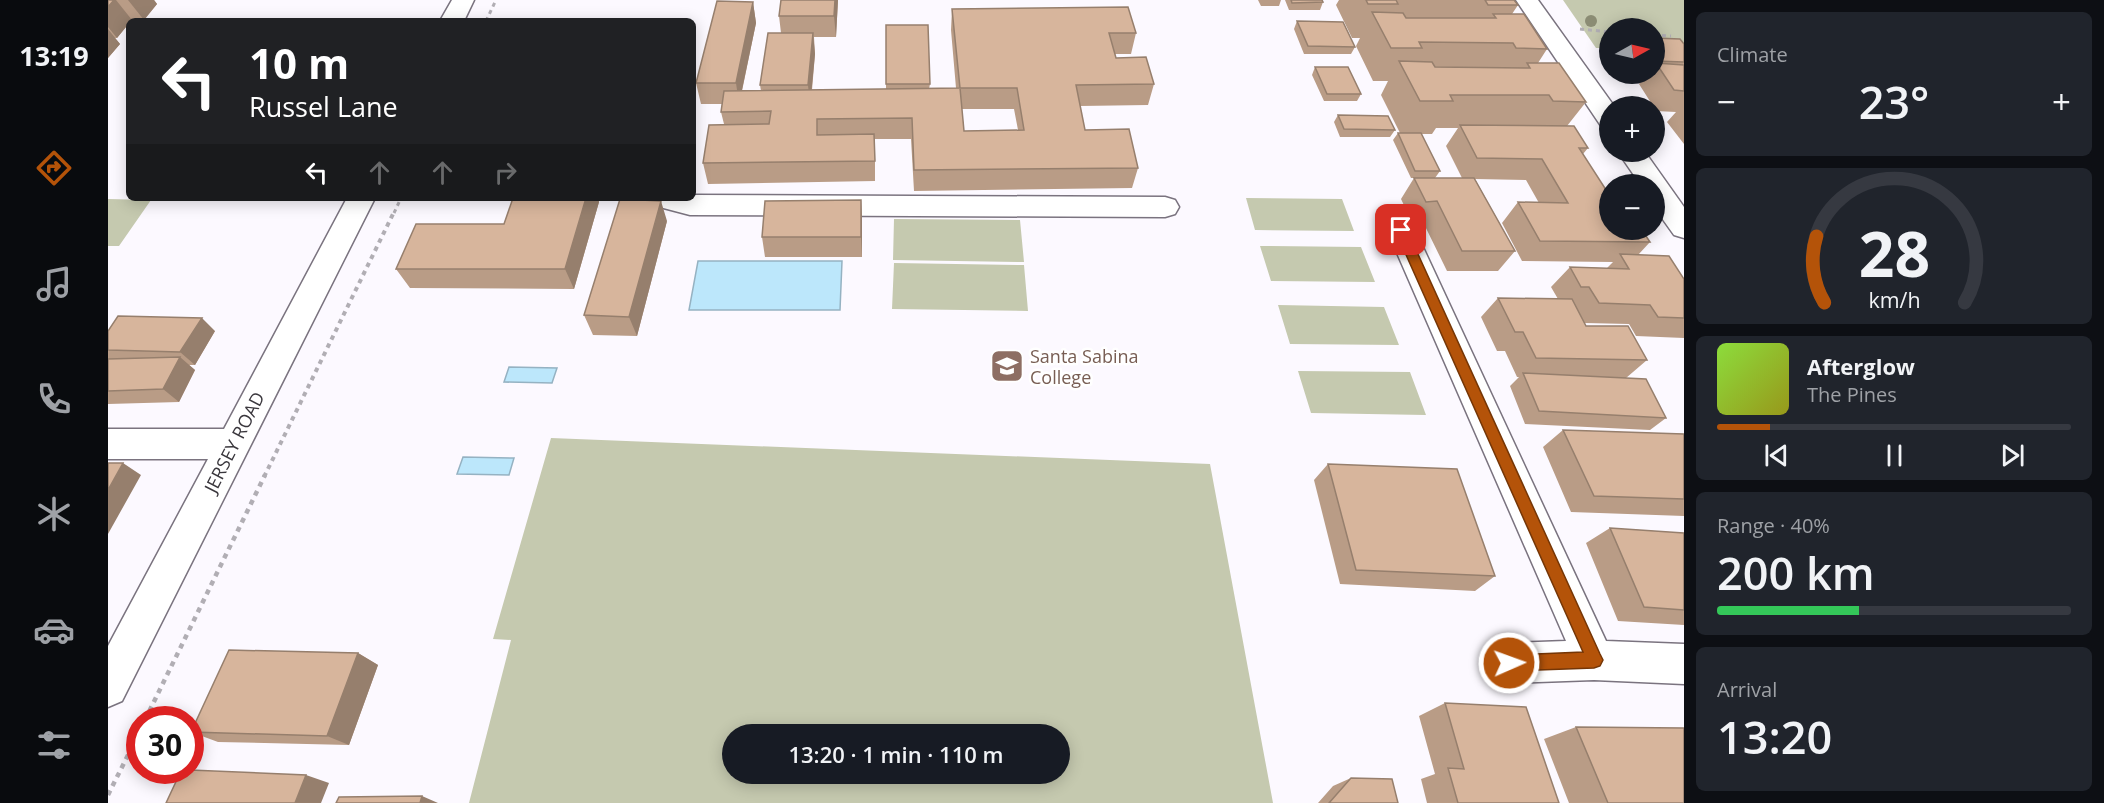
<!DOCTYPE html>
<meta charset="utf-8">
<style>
body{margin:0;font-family:"Open Sans",sans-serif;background:#20242c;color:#f1f3f6;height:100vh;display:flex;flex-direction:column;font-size:22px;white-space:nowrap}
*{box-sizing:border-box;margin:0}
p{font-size:20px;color:#9ea1a6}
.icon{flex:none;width:33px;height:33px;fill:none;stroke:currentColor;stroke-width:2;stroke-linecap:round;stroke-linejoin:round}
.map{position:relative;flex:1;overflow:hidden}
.drawer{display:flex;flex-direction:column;gap:12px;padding:12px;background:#0d0f14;width:420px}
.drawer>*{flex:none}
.banner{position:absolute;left:18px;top:18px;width:570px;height:183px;border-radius:9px;box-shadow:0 3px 15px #0003;background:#202124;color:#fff;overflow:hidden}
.needle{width:39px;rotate:82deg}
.controls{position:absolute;left:1491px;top:18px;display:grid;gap:12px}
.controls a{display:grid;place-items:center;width:66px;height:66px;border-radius:50%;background:#171b24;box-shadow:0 3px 15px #0003;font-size:30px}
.speed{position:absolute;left:18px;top:706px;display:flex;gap:12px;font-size:30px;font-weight:700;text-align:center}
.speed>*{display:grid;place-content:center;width:78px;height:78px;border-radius:50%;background:#171b24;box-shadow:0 3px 15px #0003;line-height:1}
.speed .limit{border:9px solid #d22;background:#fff;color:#111}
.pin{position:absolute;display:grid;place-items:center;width:51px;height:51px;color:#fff;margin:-26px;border-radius:12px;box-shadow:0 3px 9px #0006}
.me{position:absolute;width:66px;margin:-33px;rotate:88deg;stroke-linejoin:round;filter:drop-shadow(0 0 4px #0008)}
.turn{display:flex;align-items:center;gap:21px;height:126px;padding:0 24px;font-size:27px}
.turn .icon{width:78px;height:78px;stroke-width:2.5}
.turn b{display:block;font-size:42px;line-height:51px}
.lanes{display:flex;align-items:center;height:57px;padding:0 24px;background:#0003;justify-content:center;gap:30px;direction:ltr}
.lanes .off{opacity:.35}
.big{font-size:45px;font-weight:600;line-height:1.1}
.drawer .widget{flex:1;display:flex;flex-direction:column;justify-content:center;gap:9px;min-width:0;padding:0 21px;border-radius:9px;background:#20242c}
.drawer .dial{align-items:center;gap:0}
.dial svg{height:156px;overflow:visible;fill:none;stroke:#363941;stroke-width:7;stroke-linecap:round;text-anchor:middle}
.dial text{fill:#f1f3f6;stroke:none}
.song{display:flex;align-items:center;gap:18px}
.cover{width:72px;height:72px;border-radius:9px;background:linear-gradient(135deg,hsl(90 70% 55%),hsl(60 70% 35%))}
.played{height:6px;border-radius:3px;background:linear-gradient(90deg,#b45309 15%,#363941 15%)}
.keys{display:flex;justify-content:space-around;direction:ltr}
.heat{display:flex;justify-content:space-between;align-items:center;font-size:33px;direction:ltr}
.charge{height:9px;border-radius:4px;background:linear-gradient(90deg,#34c759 40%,#363941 0)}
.trip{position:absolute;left:614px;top:724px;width:348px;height:60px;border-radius:30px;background:#171b24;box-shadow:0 3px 15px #0003;font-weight:600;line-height:60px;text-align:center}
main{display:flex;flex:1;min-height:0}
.menu{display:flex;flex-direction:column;width:108px;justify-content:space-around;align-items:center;background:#090b0e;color:#9ea1a6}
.menu .icon{width:42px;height:42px}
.menu .selected{color:#b45309}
.menu b{font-size:27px;color:#f1f3f6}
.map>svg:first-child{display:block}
.green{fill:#c5c9af;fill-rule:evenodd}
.water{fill:#bce7fb;stroke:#95b2c2;stroke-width:1.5}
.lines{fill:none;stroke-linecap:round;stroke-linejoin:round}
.minor-casing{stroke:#7a737f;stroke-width:3}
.path-far2{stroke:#b1aeb4;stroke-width:3;stroke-dasharray:4 4;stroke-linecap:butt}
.path-far1{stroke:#b1aeb4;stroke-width:4;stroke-dasharray:4.5 4.5;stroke-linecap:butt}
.path{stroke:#b1aeb4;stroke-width:4.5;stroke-dasharray:5 5;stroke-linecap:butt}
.minor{fill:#fff;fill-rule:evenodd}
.tree{fill:#8b8c74}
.wall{fill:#b99c86;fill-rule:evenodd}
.shaded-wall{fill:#967f6d}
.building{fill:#d7b59c;stroke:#967f6d;stroke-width:1.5;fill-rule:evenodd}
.route{fill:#b45309;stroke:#753606;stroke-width:1.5}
.labels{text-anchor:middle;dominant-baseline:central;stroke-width:5;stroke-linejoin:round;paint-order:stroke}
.education-label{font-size:18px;fill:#785e54;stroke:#fff;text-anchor:start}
.street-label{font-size:18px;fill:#3a373d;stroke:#fff}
</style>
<main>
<nav class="menu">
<b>13:19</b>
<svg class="icon selected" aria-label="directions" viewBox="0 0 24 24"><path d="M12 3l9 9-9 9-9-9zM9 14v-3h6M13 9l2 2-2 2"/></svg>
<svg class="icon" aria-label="music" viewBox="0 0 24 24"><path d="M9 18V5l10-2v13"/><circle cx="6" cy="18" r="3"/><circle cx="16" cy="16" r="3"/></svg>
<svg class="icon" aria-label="phone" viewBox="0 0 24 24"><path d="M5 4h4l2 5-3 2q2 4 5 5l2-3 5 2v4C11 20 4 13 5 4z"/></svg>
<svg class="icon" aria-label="climate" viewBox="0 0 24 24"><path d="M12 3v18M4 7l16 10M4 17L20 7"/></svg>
<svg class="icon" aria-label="car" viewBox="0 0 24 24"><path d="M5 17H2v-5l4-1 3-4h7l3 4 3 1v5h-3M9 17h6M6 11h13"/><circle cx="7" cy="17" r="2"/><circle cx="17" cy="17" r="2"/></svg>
<svg class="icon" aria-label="filters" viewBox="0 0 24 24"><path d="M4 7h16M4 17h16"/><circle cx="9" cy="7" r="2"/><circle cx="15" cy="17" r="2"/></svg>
</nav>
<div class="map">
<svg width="1576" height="803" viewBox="0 0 1576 803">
<rect width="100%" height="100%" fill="#fcf9ff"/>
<!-- green -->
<path class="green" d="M1455,0H1576V50L1547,49L1546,28H1502L1501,48H1488Z
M1138,198L1234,199L1246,231L1147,230Z
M0,199L43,200L11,246H0Z
M786,219L912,220L916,262L785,260Z
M1152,246L1253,247L1267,282L1163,281Z
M786,263L916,265L920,311L784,309Z
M1170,305L1276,307L1291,345L1182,344Z
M1190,371L1302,372L1318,415L1203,413Z
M443,438L1102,464L1165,803H361L403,640L385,639ZM624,735H951V774H624Z"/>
<!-- water -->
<path class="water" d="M590,261H734L732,310H581Z
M401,367L449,368L444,383L396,382Z
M355,457L406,458L401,475L349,474Z"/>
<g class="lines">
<defs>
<path id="minor" d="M344,0H366L356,21H332Z
M1408,0H1430L1506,106H1502V128L1493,126Z
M1510,152H1537L1576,207V238L1566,235L1546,207V184H1532Z
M585,195L1057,197L1067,200L1071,207L1067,214L1057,217L582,215L544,205L540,198H585Z
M239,198H267L14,701L0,707V646L100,459H0V429H116Z
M1293,220L1303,223L1307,230L1498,641L1576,644V684L1486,680L1401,683L1387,677L1381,663L1387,649L1401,643L1458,641L1279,230L1283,223Z"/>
</defs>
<!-- minor casing -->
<use href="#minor" class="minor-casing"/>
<!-- path-far2 -->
<path class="path-far2" d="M378,21L388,0
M1472,29L1502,32
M1546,35L1563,36
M286,213L293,198"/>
<!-- path-far1 -->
<path class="path-far1" d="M156,477L286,212"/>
<!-- path -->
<path class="path" d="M37,720L157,475
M0,795L32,731"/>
<!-- minor -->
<use href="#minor" class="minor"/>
</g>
<!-- trees -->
<circle class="tree" cx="1483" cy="21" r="6"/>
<!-- wall -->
<path class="wall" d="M0,0H46L49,4L36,20H24L9,38H7L12,44L0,58Z
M730,0L728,37H706L707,54L704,90L778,89V25L822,84L821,89L848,88L843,30L844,9L1028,33L1023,54H1007L1008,58L1046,84L1040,105L972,106L977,130L1030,168L1024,188L806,191L803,139H767V181L600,184L595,163L616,124L613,112L614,104H593L588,83L645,2L648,23L634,91H653L652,85L673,33L671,16ZM854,109H906L910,130L856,131Z
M1150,0H1173L1171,6H1153Z
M1177,0H1214L1215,2L1212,10H1181Z
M1231,0H1406L1410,5L1404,14L1439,49L1430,63L1478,102L1459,126L1480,148L1475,154L1502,230L1542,242L1530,255L1576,279V338L1528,336L1521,324L1477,323L1478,326L1539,360L1518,378L1558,418L1542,430L1417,424L1402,386L1411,377H1409L1397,351H1389L1373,317L1390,298L1450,299L1443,287L1462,267L1499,268L1505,262L1414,261L1394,223L1410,202L1431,203L1418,180L1367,179L1407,251L1390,271H1339L1315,222H1304L1293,199L1306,178H1303L1285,140L1290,133H1292L1273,95L1280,81H1265L1248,46L1252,38H1244L1228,5ZM1328,128H1350L1338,146L1354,178H1327L1332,171L1313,134H1324Z
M1189,21L1247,47L1243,54H1196L1186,29Z
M1546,38L1576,62V144L1559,122L1568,112L1548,111L1546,106H1545L1531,84L1538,76H1528L1526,74H1546Z
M1207,67L1253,94L1249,101H1216L1204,75Z
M1230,115L1287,130L1282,137H1232L1226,122Z
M405,198H490L491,202L466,289L302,288L288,269L396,224Z
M753,200L754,220V257H657L654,237Z
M559,221L529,336L485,335L476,315Z
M0,331H107L87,365H81L87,370L71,402L0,404Z
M1455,430L1576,434V516L1463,512L1435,447Z
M1220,464L1387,576L1367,591L1232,584L1206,480Z
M1502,528L1576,533V625L1510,621L1478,543Z
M250,653L270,665L241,745L110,742L83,732Z
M1337,703L1451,803H1319L1313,779L1327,774L1311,716Z
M1468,727L1576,803H1461L1436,739Z
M1243,778L1290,803H1210L1225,786Z"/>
<!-- shaded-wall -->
<path class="shaded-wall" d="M6,0H8L24,20L21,21V23L9,38L0,27V7Z
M20,0H46L49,4L36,20Z
M727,0H730L728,37L726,16Z
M645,2L648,23L631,104L628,83Z
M0,29L12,44L0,58Z
M705,33L707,54L702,106L700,85Z
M478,198H490L491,202L466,289L457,269Z
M753,200L754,220V257L753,237Z
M553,201L559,221L529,336L521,317Z
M94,318L107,331L87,365L72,352Z
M72,357L87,370L71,402L55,389Z
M15,463L33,475L0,534V490Z
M250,653L270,665L241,745L219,736Z
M198,775L221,783L213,803H187Z
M314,796L330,803H312Z"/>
<!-- building -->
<path class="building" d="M0,0H6L0,7Z
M673,0H727L726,16H671Z
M1183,0H1214L1215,2L1184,3Z
M1258,0H1288L1290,4H1260Z
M1377,0H1406L1410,5H1380Z
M609,1L645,2L628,83H588Z
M1020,7L1028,33H1001L1008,58L1038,57L1046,84L968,85L977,130L1021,129L1030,168L806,170L804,118L709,119V135L766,134L767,161L595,163L601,125L661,124L663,111L613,112L616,91L852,88L844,9ZM852,88H909L916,130L856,131Z
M1264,12L1295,13L1298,18H1388L1385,14H1416L1439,49L1408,48L1405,43L1311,42L1314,48H1283Z
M1189,21L1235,22L1247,47L1200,46Z
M778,25H820L822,84H778Z
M660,33H705L700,85H652Z
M1546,38L1572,39L1576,44V62L1546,61Z
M1291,61L1324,62L1327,67L1422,68L1419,63H1451L1478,102L1445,101L1441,95H1342L1345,101H1312Z
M1548,63L1576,65V91L1566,90Z
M1207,67H1240L1253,94H1219Z
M1230,115L1280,116L1287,130L1236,129Z
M1352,125L1466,126L1480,148H1471L1502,196V230H1534L1542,242L1432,241L1410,202L1460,203L1434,159L1369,158Z
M1290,133H1313L1332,171H1307Z
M1306,178H1366L1407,251H1354L1329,201L1318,202Z
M405,198H478L457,269H288L308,224H396Z
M512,199L553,201L521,317L476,315Z
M753,200V237H654L657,201Z
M1512,254L1561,256L1576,279V318L1550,317L1542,305L1491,303L1481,287H1473L1462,267L1521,269Z
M1390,298L1464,299L1478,326H1520L1539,360L1428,358L1415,332H1407Z
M10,316L94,318L72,352L0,350V331Z
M72,357L55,389L0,391V359Z
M1415,373L1538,379L1558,418L1431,411Z
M1455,430L1576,434V499L1486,496Z
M0,463H15L0,490Z
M1220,464L1349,469L1387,576L1248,570Z
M1502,528L1576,533V610L1536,607Z
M121,650L250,653L219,736L83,732Z
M1337,703L1418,707L1451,803H1350L1340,768L1356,769Z
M1468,727L1576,728V803H1500Z
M82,770L198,775L187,803H58L73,771Z
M1243,778L1284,779L1290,803H1221Z
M314,796L312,803H228L231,797Z"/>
<!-- route -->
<path class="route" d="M1293,225L1299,230L1492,654L1495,660L1492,666L1486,668L1401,671L1396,669L1393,663L1396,658L1401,655L1475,652L1287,230Z"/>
<!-- icons -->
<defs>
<symbol id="school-square" viewBox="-11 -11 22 22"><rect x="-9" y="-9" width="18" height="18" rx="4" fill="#8d6e63" stroke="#fff"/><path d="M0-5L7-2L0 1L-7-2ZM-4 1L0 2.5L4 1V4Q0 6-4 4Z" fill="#fff"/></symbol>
</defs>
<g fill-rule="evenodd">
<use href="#school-square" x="880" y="347" width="38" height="38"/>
</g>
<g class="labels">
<!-- education labels -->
<g class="education-label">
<text x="922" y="356">Santa Sabina<tspan x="922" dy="21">College</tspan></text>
</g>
<!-- street labels -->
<g class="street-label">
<text transform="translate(126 442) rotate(-63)">JERSEY ROAD</text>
</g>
</g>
</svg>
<div class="controls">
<a><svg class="needle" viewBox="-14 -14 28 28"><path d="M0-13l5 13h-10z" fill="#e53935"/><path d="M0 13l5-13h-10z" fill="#9ea1a6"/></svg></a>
<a>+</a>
<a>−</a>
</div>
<div class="speed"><div class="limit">30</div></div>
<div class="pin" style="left:1293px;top:230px;background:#d93025"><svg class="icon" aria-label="arrive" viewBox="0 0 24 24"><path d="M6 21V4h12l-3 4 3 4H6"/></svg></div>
<svg class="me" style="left:1401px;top:663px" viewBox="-20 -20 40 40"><circle r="17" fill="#b45309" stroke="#fff" stroke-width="3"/><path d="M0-11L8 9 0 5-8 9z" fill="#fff"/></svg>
<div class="trip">13:20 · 1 min · 110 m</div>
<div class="banner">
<div class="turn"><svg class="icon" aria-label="left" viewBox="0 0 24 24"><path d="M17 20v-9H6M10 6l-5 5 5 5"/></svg><div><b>10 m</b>Russel Lane</div></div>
<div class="lanes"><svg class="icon" aria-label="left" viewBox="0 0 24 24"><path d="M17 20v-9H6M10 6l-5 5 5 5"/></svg><svg class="icon off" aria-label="ahead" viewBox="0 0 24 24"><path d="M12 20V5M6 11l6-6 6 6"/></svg><svg class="icon off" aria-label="ahead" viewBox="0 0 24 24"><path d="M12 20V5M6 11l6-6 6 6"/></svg><svg class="icon off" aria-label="right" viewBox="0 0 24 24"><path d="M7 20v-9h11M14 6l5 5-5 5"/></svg></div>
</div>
</div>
<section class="drawer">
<div class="widget"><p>Climate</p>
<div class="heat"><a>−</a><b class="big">23°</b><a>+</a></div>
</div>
<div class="widget dial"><svg viewBox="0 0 100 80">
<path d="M14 69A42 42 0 1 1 86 69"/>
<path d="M14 69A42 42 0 0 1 10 35" stroke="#b45309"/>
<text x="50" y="56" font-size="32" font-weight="700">28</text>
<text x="50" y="72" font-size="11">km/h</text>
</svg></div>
<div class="widget">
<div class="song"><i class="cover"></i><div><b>Afterglow</b><p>The Pines</p></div></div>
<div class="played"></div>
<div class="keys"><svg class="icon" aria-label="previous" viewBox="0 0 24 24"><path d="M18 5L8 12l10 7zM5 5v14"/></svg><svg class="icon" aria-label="pause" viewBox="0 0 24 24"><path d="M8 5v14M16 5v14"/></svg><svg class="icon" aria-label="next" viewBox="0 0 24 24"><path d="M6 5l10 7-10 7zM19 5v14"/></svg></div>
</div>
<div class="widget"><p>Range · 40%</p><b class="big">200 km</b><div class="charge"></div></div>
<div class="widget"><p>Arrival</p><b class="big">13:20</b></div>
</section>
</main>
